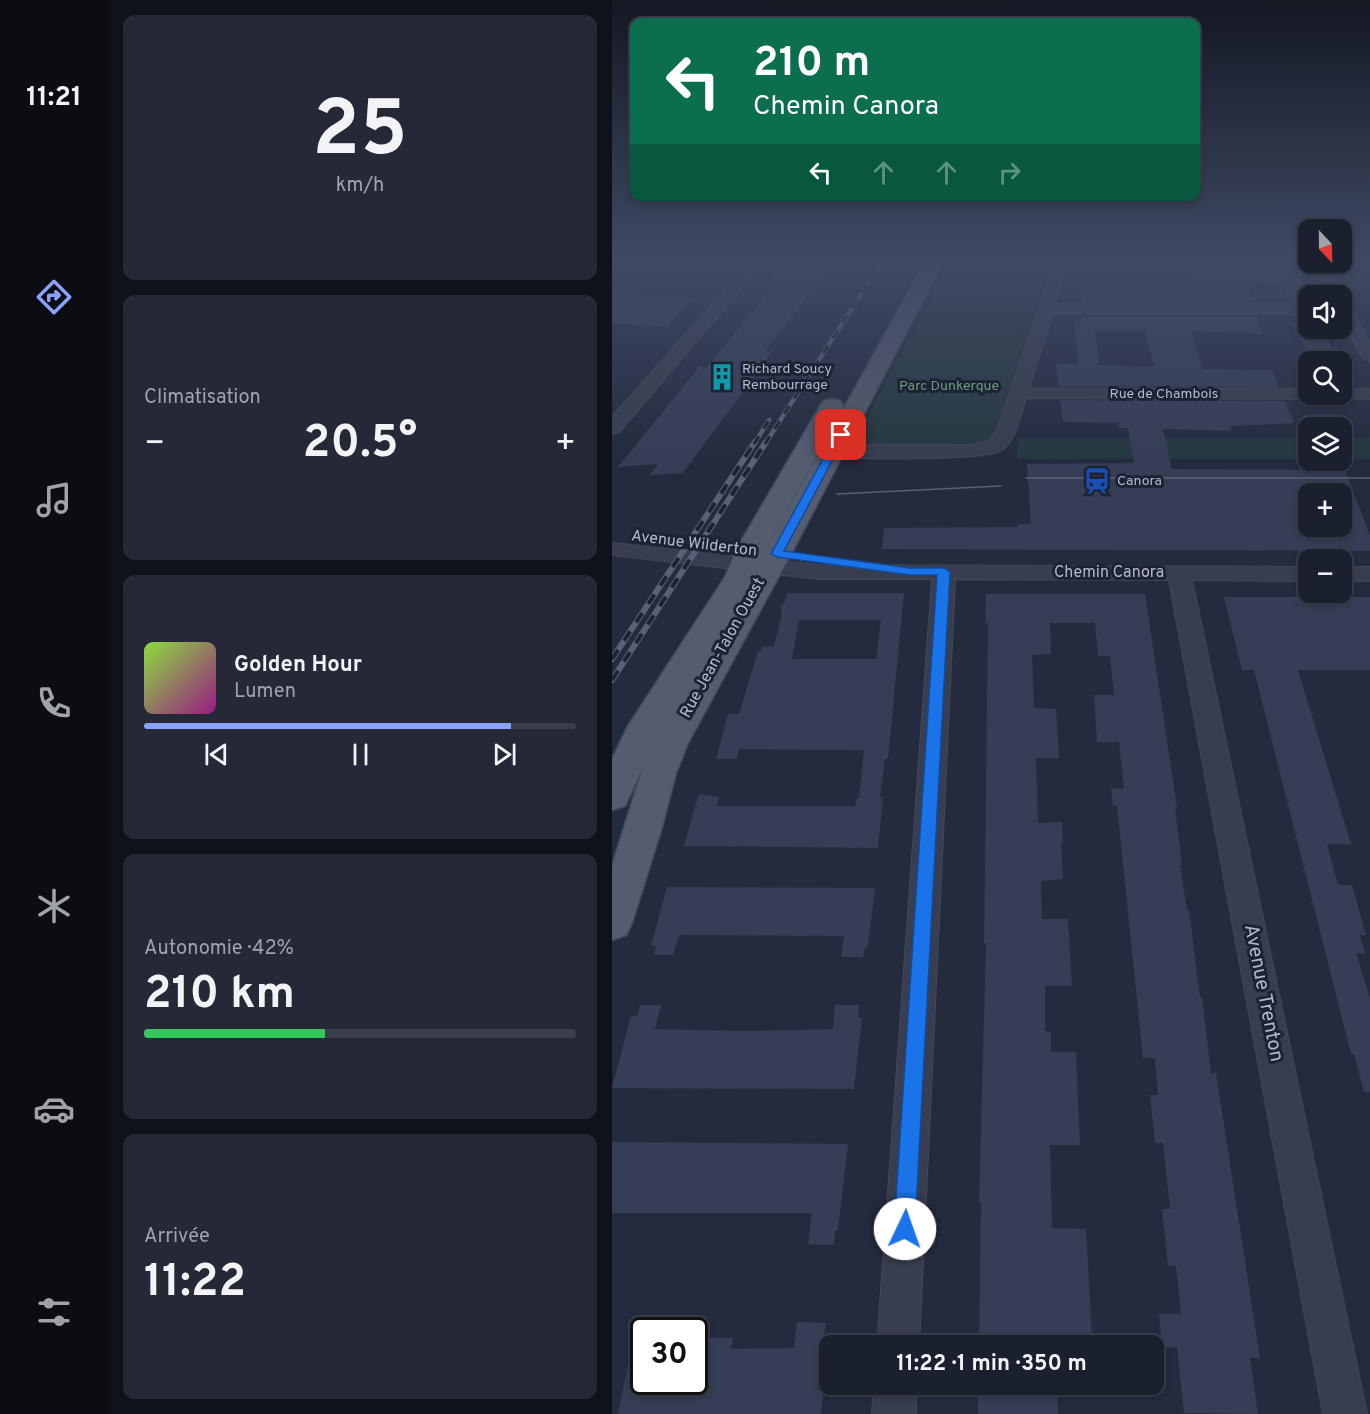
<!DOCTYPE html>
<html lang="fr">
<meta charset="utf-8">
<style>
body{margin:0;font-family:Overpass,sans-serif;background:#242837;color:#f1f3f6;height:100vh;display:flex;flex-direction:column;font-size:22px;white-space:nowrap}
*{box-sizing:border-box;margin:0}
p{font-size:20px;color:#a0a3aa}
.icon{flex:none;width:33px;height:33px;fill:none;stroke:currentColor;stroke-width:2;stroke-linecap:round;stroke-linejoin:round}
.map{position:relative;flex:1;overflow:hidden}
.details{display:flex;flex-direction:column;gap:15px;padding:15px;background:#0f121a;width:504px}
.details>*{flex:none}
.banner{position:absolute;left:18px;top:18px;width:570px;height:183px;border-radius:12px;box-shadow:0 3px 9px #0003,0 0 0 2px #393e4b;background:#0b6e4f;color:#fff;overflow:hidden}
.needle{width:39px;rotate:158deg}
.controls{position:absolute;left:686px;top:219px;display:grid;gap:12px}
.controls a{display:grid;place-items:center;width:54px;height:54px;border-radius:12px;background:#1b202f;box-shadow:0 3px 9px #0003,0 0 0 2px #393e4b;font-size:30px}
.speed{position:absolute;left:18px;top:1317px;display:flex;gap:12px;font-size:30px;font-weight:700;text-align:center}
.speed>*{display:grid;place-content:center;width:78px;height:78px;border-radius:50%;background:#1b202f;box-shadow:0 3px 9px #0003,0 0 0 2px #393e4b;line-height:1}
.speed .limit{border:3px solid #111;border-radius:9px;background:#fff;color:#111}
.pin{position:absolute;display:grid;place-items:center;width:51px;height:51px;color:#fff;margin:-26px;border-radius:12px;box-shadow:0 3px 9px #0006}
.me{position:absolute;width:66px;margin:-33px;rotate:3deg;stroke-linejoin:round;filter:drop-shadow(0 0 4px #0008)}
.turn{display:flex;align-items:center;gap:21px;height:126px;padding:0 24px;font-size:27px}
.turn .icon{width:78px;height:78px;stroke-width:2.5}
.turn b{display:block;font-size:42px;line-height:51px}
.lanes{display:flex;align-items:center;height:57px;padding:0 24px;background:#0003;justify-content:center;gap:30px;direction:ltr}
.lanes .off{opacity:.35}
.big{font-size:45px;font-weight:700;line-height:1.1}
.details .widget{flex:1;display:flex;flex-direction:column;justify-content:center;gap:9px;min-width:0;padding:0 21px;border-radius:12px;background:#242837}
.details .dial{align-items:center;gap:0}
.dial b{font-size:78px;line-height:1}
.song{display:flex;align-items:center;gap:18px}
.cover{width:72px;height:72px;border-radius:9px;background:linear-gradient(135deg,hsl(90 70% 55%),hsl(310 70% 35%))}
.played{height:6px;border-radius:3px;background:linear-gradient(90deg,#8aa2f9 85%,#393e4b 85%)}
.keys{display:flex;justify-content:space-around;direction:ltr}
.heat{display:flex;justify-content:space-between;align-items:center;font-size:33px;direction:ltr}
.charge{height:9px;border-radius:4px;background:linear-gradient(90deg,#34c759 42%,#393e4b 0)}
.trip{position:absolute;left:207px;top:1335px;width:345px;height:60px;border-radius:12px;background:#1b202f;box-shadow:0 3px 9px #0003,0 0 0 2px #393e4b;font-weight:700;line-height:60px;text-align:center}
main{display:flex;flex:1;min-height:0}
.tabs{display:flex;flex-direction:column;width:108px;justify-content:space-around;align-items:center;background:#0b0d13;color:#a0a3aa}
.tabs .icon{width:42px;height:42px}
.tabs .current{color:#8aa2f9}
.tabs b{font-size:27px;color:#f1f3f6}
.map>svg:first-child{display:block}
.green{fill:#263840}
.building{fill:#363e55;fill-rule:evenodd}
.lines{fill:none;stroke-linecap:round;stroke-linejoin:round}
.minor-casing{stroke:#414758;stroke-width:2}
.major-casing{stroke:#414758;stroke-width:3}
.minor{fill:#383e4f;fill-rule:evenodd}
.major{fill:#565c6f;fill-rule:evenodd}
.tram{stroke:#5a6176;stroke-width:1.5}
.rail-far1-casing{stroke:#5a6176;stroke-width:4.5}
.rail-casing{stroke:#5a6176;stroke-width:6}
.rail-far1{stroke:#1d2334;stroke-width:3;stroke-dasharray:9;stroke-linecap:butt}
.rail{stroke:#1d2334;stroke-width:4;stroke-dasharray:11;stroke-linecap:butt}
.route{fill:#1a73e8;stroke:#114b97;stroke-width:1.5}
.labels{text-anchor:middle;dominant-baseline:central;stroke-width:6;stroke-linejoin:round;paint-order:stroke}
.far-poi-label{font-size:14px;fill:#b4b9c9;stroke:#1d2334;text-anchor:start}
.far-park-label{font-size:14px;fill:#6b9b7e;stroke:#1d2334}
.far-street-label{font-size:14px;fill:#b4b9c9;stroke:#1d2334}
.street-label{font-size:16px;fill:#b4b9c9;stroke:#1d2334}
.near-street-label{font-size:20px;fill:#b4b9c9;stroke:#1d2334}
</style>
<main>
<nav class="tabs">
<b>11:21</b>
<svg class="icon current" aria-label="directions" viewBox="0 0 24 24"><path d="M12 3l9 9-9 9-9-9zM9 14v-3h6M13 9l2 2-2 2"/></svg>
<svg class="icon" aria-label="music" viewBox="0 0 24 24"><path d="M9 18V5l10-2v13"/><circle cx="6" cy="18" r="3"/><circle cx="16" cy="16" r="3"/></svg>
<svg class="icon" aria-label="phone" viewBox="0 0 24 24"><path d="M5 4h4l2 5-3 2q2 4 5 5l2-3 5 2v4C11 20 4 13 5 4z"/></svg>
<svg class="icon" aria-label="climate" viewBox="0 0 24 24"><path d="M12 3v18M4 7l16 10M4 17L20 7"/></svg>
<svg class="icon" aria-label="car" viewBox="0 0 24 24"><path d="M5 17H2v-5l4-1 3-4h7l3 4 3 1v5h-3M9 17h6M6 11h13"/><circle cx="7" cy="17" r="2"/><circle cx="17" cy="17" r="2"/></svg>
<svg class="icon" aria-label="filters" viewBox="0 0 24 24"><path d="M4 7h16M4 17h16"/><circle cx="9" cy="7" r="2"/><circle cx="15" cy="17" r="2"/></svg>
</nav>
<section class="details">
<div class="widget dial"><b>25</b><p>km/h</p></div>
<div class="widget"><p>Climatisation</p>
<div class="heat"><a>−</a><b class="big">20.5°</b><a>+</a></div>
</div>
<div class="widget">
<div class="song"><i class="cover"></i><div><b>Golden Hour</b><p>Lumen</p></div></div>
<div class="played"></div>
<div class="keys"><svg class="icon" aria-label="previous" viewBox="0 0 24 24"><path d="M18 5L8 12l10 7zM5 5v14"/></svg><svg class="icon" aria-label="pause" viewBox="0 0 24 24"><path d="M8 5v14M16 5v14"/></svg><svg class="icon" aria-label="next" viewBox="0 0 24 24"><path d="M6 5l10 7-10 7zM19 5v14"/></svg></div>
</div>
<div class="widget"><p>Autonomie · 42%</p><b class="big">210 km</b><div class="charge"></div></div>
<div class="widget"><p>Arrivée</p><b class="big">11:22</b></div>
</section>
<div class="map">
<svg width="758" height="1414" viewBox="0 0 758 1414">
<rect width="100%" height="100%" fill="#242b3f"/>
<!-- green -->
<path class="green" d="M339,260H439L381,435L377,441L369,444L245,443L243,439Z
M407,438H696V459H405Z
M729,438H758V459H729Z"/>
<!-- building -->
<path class="building" d="M175,260H224L153,351L160,352L71,473L38,475L46,464L6,467L88,366L95,367L159,288H152Z
M579,260H674L683,278H687L696,302H677L670,283L635,282L640,302H469L468,289L472,288L581,285Z
M0,292L81,299L55,327L0,323Z
M470,316H645L650,334L580,331L590,369L660,370L667,387L447,386L444,364H466L462,322H471ZM483,331H533L542,367L487,365Z
M682,316H696V328H707L712,333L727,362H710L699,358L678,323H685Z
M448,400L673,401L682,423L618,426L619,431L551,429L560,469L733,470L758,536V551L270,549L272,528L406,527V524H419L415,464L522,463L516,428H507V423L451,422ZM696,494H729V526H696Z
M175,593H292L276,759H273L268,797H271L266,848L72,846L86,796L89,794L107,797L105,806H243L245,798H247L252,750L127,749L125,759H104L116,714H127L146,651H149L150,647L162,646L170,615L168,605L172,604ZM187,620H269L264,659H180Z
M374,594H533L565,807H563L570,866H568L575,910H577L588,997H590L599,1073H604L648,1358H638L646,1414L572,1413L565,1347L550,1348L547,1314H569L564,1266H556L550,1209H558L551,1143H543L538,1095H546L543,1058H531L505,806H501L499,788L512,789L507,742H485L482,695H502L498,656H486L483,623H438L439,654L420,655L422,708L444,709L447,758H424L426,823L450,822L451,842H449L451,879L429,881L430,919H456L460,986H433V1031L439,1032V1052H464L468,1145H438L440,1228L474,1229L480,1338L444,1337V1346H367L369,1203H367L374,943H372L376,623H373Z
M612,597H758V670H686L739,844H715L725,882L728,885H740L754,935H748L753,954L744,953L758,998V1092H752L742,1054H739L642,670H630Z
M55,887L263,888L256,947H253L251,957H229L232,936L67,935L61,955H42L44,946H39Z
M28,1005H49L43,1029L135,1031L221,1029L223,1005H247L246,1018H250L242,1089L0,1088L19,1016H25Z
M0,1142L236,1144L226,1230L223,1231L222,1245L196,1244L200,1213H0Z
M185,1322L214,1323L212,1336H217L209,1414H6L23,1330L32,1331V1382H82V1355H88L91,1338H121L119,1349L182,1348Z
M366,1384H445L446,1414H366Z"/>
<g class="lines">
<defs>
<path id="minor" d="M139,260H154L7,432L0,434V417Z
M443,260H457L443,304H696V314H441L417,388L696,389V394H705L696,399L414,398C408,415 405,441 388,451C371,461 214,460 191,454L188,450L191,446L198,444L358,445L375,442L383,434Z
M698,262H713L732,296L729,299V296H716Z
M729,299L737,304L758,342V362L750,357L729,318Z
M729,389H758V399L723,398L720,394H729Z
M0,543L206,565L696,567V581L580,580L755,1414H711L557,580L343,579L307,1346H265L320,579H206L0,555Z
M729,567H758V581H729Z
M262,1384H304V1414H260Z"/>
<path id="major" d="M314,260H332L185,543L76,743L64,773L50,827L20,923L14,935L0,940V866L31,767L13,806L0,810V759L16,726L113,577L124,550L208,406L212,401L220,399L228,401L232,406L150,556Z"/>
</defs>
<!-- minor casing -->
<use href="#minor" class="minor-casing"/>
<!-- major casing -->
<use href="#major" class="major-casing"/>
<!-- minor -->
<use href="#minor" class="minor"/>
<!-- major -->
<use href="#major" class="major"/>
<!-- tram -->
<path class="tram" d="M414,478H758
M225,494L389,486"/>
<defs>
<path id="rail-far1" d="M142,444L157,420
M153,444L271,260"/>
<path id="rail" d="M0,659L143,442
M0,680L154,442"/>
</defs>
<!-- rail-far1 casing -->
<use href="#rail-far1" class="rail-far1-casing"/>
<!-- rail casing -->
<use href="#rail" class="rail-casing"/>
<!-- rail-far1 -->
<use href="#rail-far1" class="rail-far1"/>
<!-- rail -->
<use href="#rail" class="rail"/>
</g>
<!-- sky -->
<linearGradient id="sky" x2="0" y2="1"><stop stop-color="#141823"/><stop offset="0.57" stop-color="#3f4a63"/><stop offset="1" stop-color="#3f4a63" stop-opacity="0"/></linearGradient>
<rect width="758" height="458" fill="url(#sky)"/>
<!-- route -->
<path class="route" d="M229,432L234,435L172,551L298,568H332L338,572L303,1229L300,1236L293,1239L285,1236L282,1229L325,575H298L165,557L159,554L224,435Z"/>
<!-- icons -->
<defs>
<symbol id="building-bare" viewBox="-9 -9 18 18"><path d="M-4-6H4V6H1V3H-1V6H-4ZM-2.5-4.3h1.7v1.8h-1.7ZM.8-4.3h1.7v1.8H.8ZM-2.5-1h1.7V.8h-1.7ZM.8-1h1.7V.8H.8Z" fill="#0f9aa8" stroke="#1d2334" stroke-width="2.5" paint-order="stroke"/></symbol>
<symbol id="station-bare" viewBox="-9 -9 18 18"><path d="M-3-6H3Q5-6 5-4V2Q5 4 3 4L4.5 6H3L1.5 4h-3L-3 6H-4.5L-3 4Q-5 4-5 2V-4Q-5-6-3-6ZM-3.5-4v3h7v-3ZM-3.5 1v1.5H-2V1ZM2 1v1.5H3.5V1Z" fill="#1a4fb4" stroke="#1d2334" stroke-width="2.5" paint-order="stroke"/></symbol>
</defs>
<g fill-rule="evenodd">
<use href="#building-bare" x="91" y="358" width="38" height="38"/>
<use href="#station-bare" x="466" y="462" width="38" height="38"/>
</g>
<g class="labels">
<!-- far-poi labels -->
<g class="far-poi-label">
<text x="130" y="369">Richard Soucy<tspan x="130" dy="16">Rembourrage</tspan></text>
<text x="505" y="481">Canora</text>
</g>
<!-- far-park labels -->
<g class="far-park-label">
<text x="337" y="386">Parc Dunkerque</text>
</g>
<!-- far-street labels -->
<g class="far-street-label">
<text x="552" y="394">Rue de Chambois</text>
</g>
<!-- street labels -->
<g class="street-label">
<text transform="translate(82 544) rotate(7)">Avenue Wilderton</text>
<text x="497" y="573">Chemin Canora</text>
<text transform="translate(111 648) rotate(-61)">Rue Jean-Talon Ouest</text>
</g>
<!-- near-street labels -->
<g class="near-street-label">
<text transform="translate(651 993) rotate(79)">Avenue Trenton</text>
</g>
</g>
</svg>
<div class="controls">
<a><svg class="needle" viewBox="-14 -14 28 28"><path d="M0-13l5 13h-10z" fill="#e53935"/><path d="M0 13l5-13h-10z" fill="#a0a3aa"/></svg></a>
<a><svg class="icon" aria-label="sound" viewBox="0 0 24 24"><path d="M4 9h4l5-4v14l-5-4H4zM17 9q2 3 0 6"/></svg></a>
<a><svg class="icon" aria-label="search" viewBox="0 0 24 24"><circle cx="10" cy="10" r="6"/><path d="M15 15l6 6"/></svg></a>
<a><svg class="icon" aria-label="layers" viewBox="0 0 24 24"><path d="M12 4l9 5-9 5-9-5zM3 14l9 5 9-5"/></svg></a>
<a>+</a>
<a>−</a>
</div>
<div class="speed"><div class="limit">30</div></div>
<div class="pin" style="left:229px;top:435px;background:#d93025"><svg class="icon" aria-label="arrive" viewBox="0 0 24 24"><path d="M6 21V4h12l-3 4 3 4H6"/></svg></div>
<svg class="me" style="left:293px;top:1229px" viewBox="-20 -20 40 40"><circle r="19" fill="#fff"/><path d="M0-13L10 11 0 6-10 11z" fill="#1a73e8"/></svg>
<div class="trip">11:22 · 1 min · 350 m</div>
<div class="banner">
<div class="turn"><svg class="icon" aria-label="left" viewBox="0 0 24 24"><path d="M17 20v-9H6M10 6l-5 5 5 5"/></svg><div><b>210 m</b>Chemin Canora</div></div>
<div class="lanes"><svg class="icon" aria-label="left" viewBox="0 0 24 24"><path d="M17 20v-9H6M10 6l-5 5 5 5"/></svg><svg class="icon off" aria-label="ahead" viewBox="0 0 24 24"><path d="M12 20V5M6 11l6-6 6 6"/></svg><svg class="icon off" aria-label="ahead" viewBox="0 0 24 24"><path d="M12 20V5M6 11l6-6 6 6"/></svg><svg class="icon off" aria-label="right" viewBox="0 0 24 24"><path d="M7 20v-9h11M14 6l5 5-5 5"/></svg></div>
</div>
</div>
</main>
